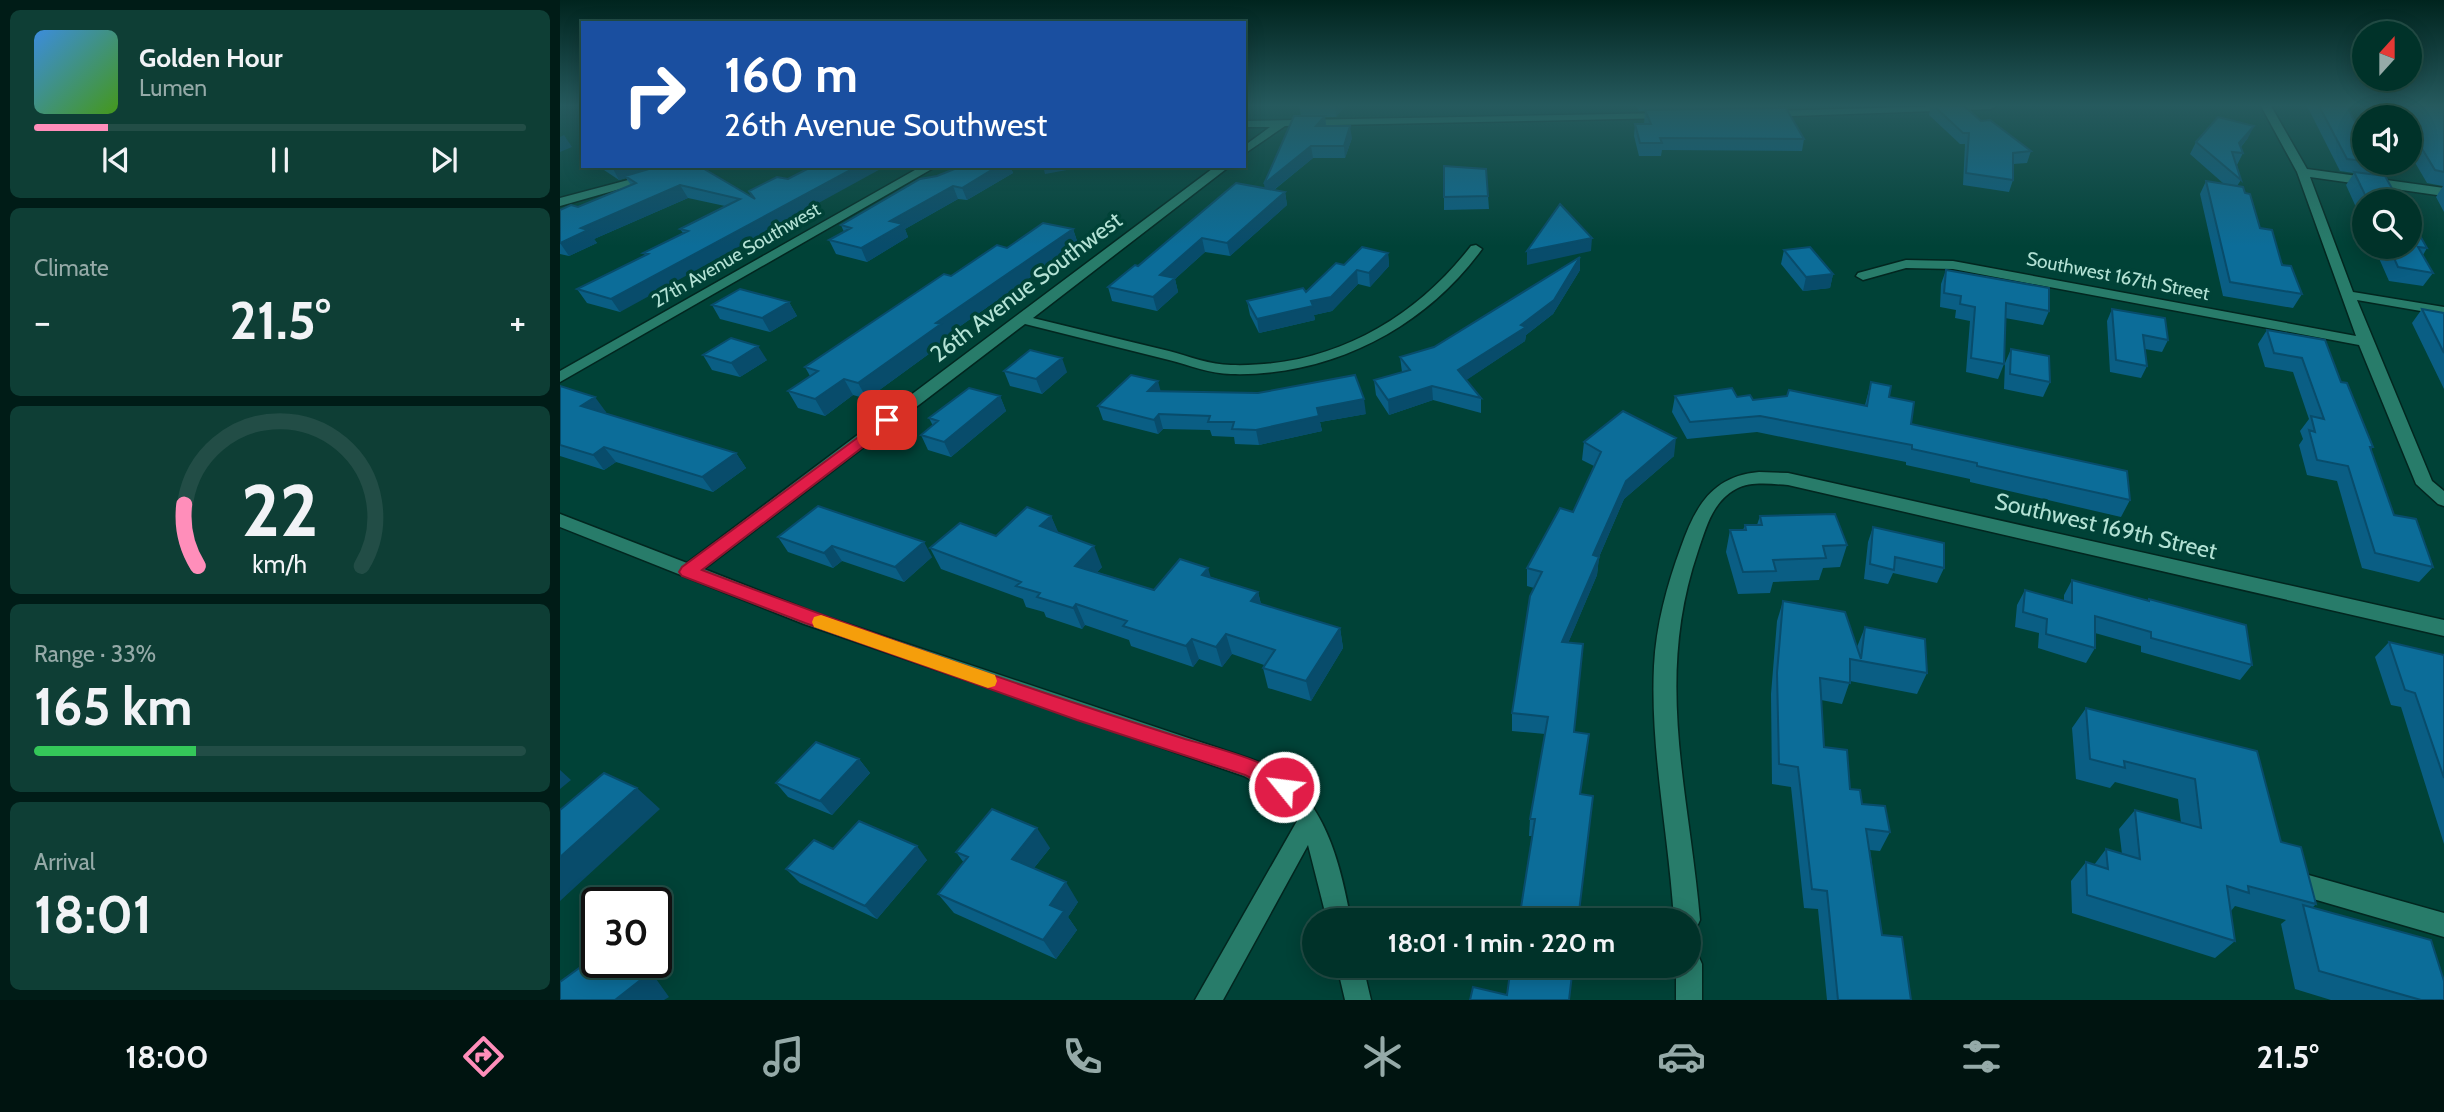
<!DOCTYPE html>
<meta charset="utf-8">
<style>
body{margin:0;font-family:Cabin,sans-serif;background:#0e3e35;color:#f1f3f6;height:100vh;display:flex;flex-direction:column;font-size:26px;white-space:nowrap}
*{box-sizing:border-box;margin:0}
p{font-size:23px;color:#95aaa8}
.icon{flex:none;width:38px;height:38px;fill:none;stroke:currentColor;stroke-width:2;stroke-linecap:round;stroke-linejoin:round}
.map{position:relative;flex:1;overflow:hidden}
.drawer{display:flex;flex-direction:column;gap:10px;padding:10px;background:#001c17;width:560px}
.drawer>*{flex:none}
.guide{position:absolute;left:21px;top:21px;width:665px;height:147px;border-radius:0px;box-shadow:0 4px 18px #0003,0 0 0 2px #224d46;background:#1a4fa0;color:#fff;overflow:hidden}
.needle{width:46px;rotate:21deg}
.tools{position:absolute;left:1792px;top:21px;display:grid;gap:14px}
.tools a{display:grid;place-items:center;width:70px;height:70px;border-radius:50%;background:#003229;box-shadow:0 4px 18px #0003,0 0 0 2px #224d46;font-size:35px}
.speed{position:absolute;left:21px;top:887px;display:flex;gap:14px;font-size:35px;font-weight:700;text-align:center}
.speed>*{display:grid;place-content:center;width:91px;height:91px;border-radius:50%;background:#003229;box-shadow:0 4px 18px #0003,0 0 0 2px #224d46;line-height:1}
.speed .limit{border:4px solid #111;border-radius:10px;background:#fff;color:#111}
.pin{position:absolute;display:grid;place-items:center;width:60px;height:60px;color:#fff;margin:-30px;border-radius:14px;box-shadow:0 4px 10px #0006}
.me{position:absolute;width:77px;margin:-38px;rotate:299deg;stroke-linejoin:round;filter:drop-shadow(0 0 5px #0008)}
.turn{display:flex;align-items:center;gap:24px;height:147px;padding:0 28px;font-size:32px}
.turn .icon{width:91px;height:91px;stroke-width:2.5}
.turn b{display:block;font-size:49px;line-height:60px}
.big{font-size:52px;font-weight:800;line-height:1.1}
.drawer .widget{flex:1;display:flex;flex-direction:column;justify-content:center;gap:10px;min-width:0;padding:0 24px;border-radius:10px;background:#0e3e35}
.drawer .dial{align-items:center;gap:0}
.dial svg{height:182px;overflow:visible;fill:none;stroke:#224d46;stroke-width:7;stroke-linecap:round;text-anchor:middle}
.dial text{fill:#f1f3f6;stroke:none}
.song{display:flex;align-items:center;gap:21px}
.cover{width:84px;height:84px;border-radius:10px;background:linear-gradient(135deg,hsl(210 70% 55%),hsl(100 70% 35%))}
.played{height:7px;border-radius:4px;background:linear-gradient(90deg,#ff8eba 15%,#224d46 15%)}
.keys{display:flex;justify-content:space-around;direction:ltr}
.heat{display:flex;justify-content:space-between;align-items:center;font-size:38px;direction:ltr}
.charge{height:10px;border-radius:5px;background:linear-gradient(90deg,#34c759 33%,#224d46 0)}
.trip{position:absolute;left:742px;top:908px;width:399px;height:70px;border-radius:35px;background:#003229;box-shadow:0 4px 18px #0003,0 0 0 2px #224d46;font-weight:800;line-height:70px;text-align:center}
.dock{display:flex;height:112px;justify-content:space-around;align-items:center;background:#001410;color:#95aaa8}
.dock .icon{width:49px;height:49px}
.dock .on{color:#ff8eba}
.dock b{font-size:32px;color:#f1f3f6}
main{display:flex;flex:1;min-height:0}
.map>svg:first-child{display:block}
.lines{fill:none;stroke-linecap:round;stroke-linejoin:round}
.minor-casing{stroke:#02261f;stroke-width:3}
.minor{fill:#287c6a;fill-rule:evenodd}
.wall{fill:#0a5e84}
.shaded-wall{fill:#084c6b}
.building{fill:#0c6d99;stroke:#084c6b;stroke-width:2}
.route{fill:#e11d48;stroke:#92132f;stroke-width:2}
.slow{fill:#f59e0b}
.labels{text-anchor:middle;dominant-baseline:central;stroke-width:7;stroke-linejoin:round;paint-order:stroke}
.far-street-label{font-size:19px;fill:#b3e2d5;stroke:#004237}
.street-label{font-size:23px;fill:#b3e2d5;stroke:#004237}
</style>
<main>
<section class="drawer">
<div class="widget">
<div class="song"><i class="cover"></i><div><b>Golden Hour</b><p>Lumen</p></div></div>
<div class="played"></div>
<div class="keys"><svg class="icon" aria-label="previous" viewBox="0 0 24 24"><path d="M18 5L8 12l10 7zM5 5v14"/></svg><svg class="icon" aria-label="pause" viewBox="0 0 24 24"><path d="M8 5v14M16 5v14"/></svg><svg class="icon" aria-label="next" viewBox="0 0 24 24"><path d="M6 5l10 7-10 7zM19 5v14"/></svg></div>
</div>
<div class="widget"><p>Climate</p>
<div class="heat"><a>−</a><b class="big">21.5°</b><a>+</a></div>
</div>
<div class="widget dial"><svg viewBox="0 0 100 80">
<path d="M14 69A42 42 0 1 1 86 69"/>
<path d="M14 69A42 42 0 0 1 8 42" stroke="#ff8eba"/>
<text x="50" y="56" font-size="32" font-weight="700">22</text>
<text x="50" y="72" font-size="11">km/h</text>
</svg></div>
<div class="widget"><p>Range · 33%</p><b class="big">165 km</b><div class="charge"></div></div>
<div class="widget"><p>Arrival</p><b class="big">18:01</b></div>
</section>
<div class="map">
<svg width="1884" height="1000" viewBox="0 0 1884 1000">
<rect width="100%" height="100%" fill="#004237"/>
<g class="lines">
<defs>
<path id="minor" d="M1389,106H1436L1431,109L1207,117L1202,114L1207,111Z
M1701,106H1711L1747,169L1884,188V196L1750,177L1793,292L1884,307V315L1797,300L1872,481L1884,491V506L1878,504L1856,484L1799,345L1393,269L1346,268L1303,280L1296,276L1298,273L1346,260L1393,261L1796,336L1737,172Z
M1106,113L1111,116L1110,118L725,126L684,154V146L710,127H684V121Z
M121,166H141L0,206V198Z
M362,166H377L0,382V371Z
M656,166H670L473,318C518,329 563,340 609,351C628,356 651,365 671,365C769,368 853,321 911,246L916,245L922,249C865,328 770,377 671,374C651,374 629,365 609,360C561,348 513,336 465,324L144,569L258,614L691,759C762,785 778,853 791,920H767L748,845L663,1000H635L737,821L716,794L684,776L244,624L0,527V514L127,563Z
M1199,472L1228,473L1884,620V636L1228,485C1211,484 1191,481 1176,489C1152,502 1146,528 1138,551C1094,680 1129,790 1140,920L1136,929L1129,932V920H1114C1109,836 1090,750 1094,666C1096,625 1107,585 1121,547C1135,507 1152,476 1199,472Z
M1745,874L1884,913V937L1736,894L1733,886L1736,878Z
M1129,951L1138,955L1142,964V1000H1116V966H1129Z
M777,966H803L811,1000H785Z"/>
</defs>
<!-- minor casing -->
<use href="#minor" class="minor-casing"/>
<!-- minor -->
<use href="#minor" class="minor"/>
</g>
<!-- wall -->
<path class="wall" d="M739,106H785L776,117H765L766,126L792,138L785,158H753L714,190L725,192L727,205L670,256L645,252L615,279L618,292L597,311L552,301L548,287L578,266L705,188L741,116Z
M1076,106H1218V108L1244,139L1242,151L1102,150L1101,156H1079L1074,136L1075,124H1084L1085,111H1079Z
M1371,106H1404L1421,121L1471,151L1467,163L1453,164V180L1449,192L1403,185L1405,144H1400L1369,115Z
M1747,106H1787L1804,140V163H1816L1809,174L1839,201H1804V225L1786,185L1794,173L1780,171Z
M1817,106H1884V212L1876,197L1883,186L1867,183L1850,154V117H1828L1825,111L1821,113Z
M1688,138L1681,147L1683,153L1677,165L1681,180L1677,186L1685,193L1700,228L1742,294L1733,308L1663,296L1640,194L1646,181L1664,184L1630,154L1636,142Z
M42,166H139L192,198L189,191L217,177L60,312L27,303L17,289L85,255L83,253L123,233L120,229L165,206L128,198L34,239L37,243L9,256L0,254V210L18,207L71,185L66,178L59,180L44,170Z
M402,166H450L453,173L407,200L398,199L345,229L348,237L307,262L276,254L269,240L284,232L281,225L377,176Z
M928,196L929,209L884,210V197Z
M1850,218L1867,248L1863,255L1873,273L1863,286L1829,281L1814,247H1850Z
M513,229L518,244L386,336L388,340L307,399L293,395L265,416L238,408L228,391L250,376L245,367L391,276Z
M1224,250L1273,274L1270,288L1243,291L1221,264Z
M828,253L829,266L810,287L798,284L772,311L754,315L755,320L699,333L690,315L687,301L746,292L784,265Z
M1020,257V270L993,314L966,335L965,341L906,380L921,398V413L873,400L829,415L816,395L814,380L842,372L840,357L874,347Z
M1386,270L1489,311L1483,325L1445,318L1444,364L1438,379L1406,372L1410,321L1395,318L1396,310L1380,307L1381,284Z
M229,302L237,316L210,332L160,319L152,305Z
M1552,309L1608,340L1602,352L1585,349L1587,366L1581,378L1550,372L1547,321Z
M1862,309L1884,313V389L1852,323Z
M1707,330L1781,382L1813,447L1811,449L1834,515L1873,567L1859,582L1802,568L1777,481L1747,475L1739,445L1743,439L1740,431L1749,419L1733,372L1705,367L1698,344Z
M1451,349L1490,382L1483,397L1444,389L1445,363Z
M143,355L207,360L180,377L152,370Z
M444,371L507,372L482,394L450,386Z
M1311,382L1329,397L1351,424L1570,500L1561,517L1410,482V479L1346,465V462L1197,432L1127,439L1112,412L1115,396L1177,397L1193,400L1305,405Z
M0,386L46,412L45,413L176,453L186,468L153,492L56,462L44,470L0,456Z
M600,391L806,414L760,422L762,431L699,445L675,444L674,437L652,436L650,430L603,429L598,434L543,420L538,406Z
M440,396L446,411L391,457L368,450L361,435L373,426L369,418Z
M1024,442L1114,456L1064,499L1039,557L1037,575L1008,643L1014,732L1029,734L1027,752L972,836H969L970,819L985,734L952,731V713L974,588L967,586V568L1013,512L1034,466L1022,460Z
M491,516L498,533L542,567L537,572L594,590L651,577L698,592L701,604L780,628L783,648L751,701L708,688L703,668L704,665L672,654L662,667L639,659L633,667L571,646L569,640L525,625L522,629L486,617L484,612L466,607L463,599L381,569L370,548L436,536Z
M1200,516L1287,545L1280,567L1263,568L1259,580L1213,582L1210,593L1178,594L1166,552L1170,530H1183L1185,525H1197Z
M1313,527L1384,568L1377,583L1333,573L1328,584L1304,579L1308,542Z
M218,537L372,557L344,582L282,561L273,568L228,552Z
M1512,580L1588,601L1589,599L1692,665L1680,680L1581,652V646L1535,633V648L1526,663L1478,648L1479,633L1455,627L1457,605L1465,590L1504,601V595Z
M1223,601L1297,647L1305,627L1367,673L1357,694L1290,681L1282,704L1261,700L1264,747L1290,789L1302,804L1330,832L1320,851L1310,850L1322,935L1351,1000H1267L1258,909L1244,908L1231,787L1212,784L1211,694L1217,621Z
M1829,642L1884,655V844L1841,707L1831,705L1815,657Z
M1526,708L1697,751L1721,842L1756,904L1753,907L1884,1000H1771L1735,989L1721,924L1726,920L1675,906L1671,911L1675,941L1655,958L1512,913L1511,881L1526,862L1534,865L1546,849L1562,854L1559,829L1575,810L1621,823L1618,799L1555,782L1550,788L1516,779L1512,728Z
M299,759L310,773L272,815L228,797L216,783Z
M490,848L474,868L518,902L508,917L517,930L496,959L394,913L378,894L404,863L396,852Z
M273,849L367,860L317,919L240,883L226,869Z"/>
<!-- shaded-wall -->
<path class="shaded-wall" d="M775,106H785L776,117Z
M765,116L766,128L756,126Z
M790,126L792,138L785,158L784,146Z
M1694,126L1688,138L1676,152L1679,143Z
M4,135L12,147L0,152V137Z
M751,146L753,158L706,196L704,184Z
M54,166H110L65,176L66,178L59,180L52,167Z
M298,166H326L60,312L51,299Z
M438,166H450L453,173L407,200L402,188Z
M483,166H506L507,170L485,174Z
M120,185L128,198L34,239L37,243L9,256L0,243L21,228Z
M393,186L398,199L345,229L348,237L307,262L301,248L330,221Z
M725,192L727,205L670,256L667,243Z
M513,229L518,244L386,336L388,340L307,399L298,383L376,323Z
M642,238L645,252L615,279L618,292L597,311L593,297L600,275Z
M1032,238L1031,251L967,265V251Z
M828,253L829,266L810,287L809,273Z
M1020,257V270L993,314L966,335L965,341L899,385L898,370L961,325Z
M797,270L798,284L772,311L754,315L755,320L699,333L697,319L751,301Z
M1273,274L1270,288L1243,291L1246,277Z
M229,302L237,316L210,332L202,318Z
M198,346L207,360L180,377L171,363Z
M502,358L507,372L482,394L476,379Z
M284,379L293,395L265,416L255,399Z
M598,381L602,396L588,391Z
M872,386L873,400L829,415L828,400Z
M440,396L446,411L391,457L384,442Z
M35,397L46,412L32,420L21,406Z
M804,399L806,414L760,422L762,431L699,445L696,430L757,408Z
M599,414L603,429L598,434L594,420Z
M1116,438L1114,456L1064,499L1039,557L1037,575L1001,660L1002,642L1033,555L1066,481Z
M44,447L56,462L44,470L33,455Z
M176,453L186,468L153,492L142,477Z
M491,516L500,536L480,526Z
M364,542L372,557L344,582L335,567Z
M272,546L282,561L273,568L264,553Z
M534,546L542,567L524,586L515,566Z
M648,568L654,588L642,575Z
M698,592L703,612L691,601Z
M516,604L525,625L522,629L513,608Z
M780,628L783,648L751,701L746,681Z
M666,634L672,654L662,667L656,647Z
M632,639L639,659L633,667L626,646Z
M299,759L310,773L272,815L260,801Z
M0,770L11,780L0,789Z
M77,788L100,809L0,901V857Z
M477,828L490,848L465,879L452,859Z
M357,846L367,860L317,919L305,906Z
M506,882L518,902L508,917L517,930L496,959L483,940L490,905Z
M72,962H84L109,997L104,1000H55Z"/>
<!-- building -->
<path class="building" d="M1374,106H1404L1421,121L1430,120L1471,151L1453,153V180L1406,173L1409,133H1403Z
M1759,106H1787L1804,140V161L1787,159Z
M1836,106H1884V172L1875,170L1850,129V117H1843Z
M1226,108L1244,139L1100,138L1102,143H1080L1075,124H1091L1085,110Z
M734,116H765L756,126H790L784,146H751L704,184Z
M1658,117L1694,126L1679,143L1683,153L1672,152L1681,180L1636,142Z
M99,166H139L195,199L189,191L217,177L228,179L253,166H298L51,299L17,289L88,254L83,253L128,231L120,229L180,199L120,185L21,228L28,230L0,243V210L11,205L18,207L76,183L65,176Z
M402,166H438L402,188L393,186L330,221L343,224L301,248L269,240L291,228L281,225L360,179L377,176Z
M884,166L926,169L928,196L884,197Z
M1794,172L1825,176L1839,201H1808Z
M1646,181L1683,187L1685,193L1690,194L1700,228L1712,230L1722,265L1731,266L1742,294L1670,282Z
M676,183L725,192L667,243L642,238L600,275L615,278L593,297L548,287L575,265L578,266Z
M1000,204L1032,238L967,251Z
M1850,218L1867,248L1858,247L1873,273L1838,267L1829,247H1850Z
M483,223L513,229L376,323L381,324L298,383L284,379L255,399L228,391L258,371L245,367L384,274L391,276L437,245L447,248Z
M802,247L828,253L809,273L797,270L771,297L751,301L753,306L697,319L687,301L743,288L746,292L776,263L784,265Z
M1250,247L1273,274L1246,277L1224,250Z
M1020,257L994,300L961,325L966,327L898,370L921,398L872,386L828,400L814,380L850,370L840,357L874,347Z
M1386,270L1489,288V311L1446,303L1444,364L1411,358L1415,307L1400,304L1401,296L1384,293Z
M180,289L229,302L202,318L152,305Z
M1552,309L1605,318L1608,340L1583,335L1587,366L1556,360Z
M1862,309L1884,313V353Z
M1707,330L1765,340L1781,382L1787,383L1813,447H1810L1834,515L1856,519L1873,567L1815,553L1788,466L1757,460L1749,430L1755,432L1751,416L1764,419L1742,358L1714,353Z
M171,338L198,346L171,363L143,355Z
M1451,349L1489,356L1490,382L1450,374Z
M470,350L502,358L476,379L444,371Z
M571,375L598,381L588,391L698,393L795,375L804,399L757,408L759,416L696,430L672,429L674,422H648L650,416L599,414L594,420L538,406Z
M1311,382L1331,386L1329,397L1354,402L1351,424L1567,471L1570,500L1417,466V463L1352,449V445L1200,416L1130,422L1115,396L1172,388L1177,397L1190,395L1193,400L1227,396L1229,390L1307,406Z
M0,386L35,397L21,406L176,453L142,477L44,447L33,455L0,445Z
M409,388L440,396L384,442L361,435L378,421L369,418Z
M1063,411L1116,438L1066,481L1033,555L1039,557L1002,642L1023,644L1014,732L1029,734L1020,794L1033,796L1018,920H959L975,819H970L988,717L952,713L970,596L982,572L967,568L1000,508L1013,512L1041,452L1024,442Z
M258,506L364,542L335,567L272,546L264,553L218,537Z
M467,507L491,516L480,526L534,546L515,566L594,590L620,559L648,568L642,575L698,592L691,601L780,628L746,681L703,668L715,650L666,634L656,647L632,639L626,646L563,626L567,621L516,604L513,608L477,597L480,593L456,586L461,582L370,548L400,523L436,536Z
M1275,514L1287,545L1263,546L1266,558L1213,560L1216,571L1183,572L1170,530H1186L1185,525H1202L1200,516Z
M1313,527L1384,543V568L1335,557L1334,570L1310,564Z
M1512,580L1589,601V599L1686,625L1692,665L1591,638V632L1535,616V648L1486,634L1487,619L1463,612L1465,590L1512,603Z
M1223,601L1285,612L1301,659L1305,627L1365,639L1367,673L1290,659V683L1260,678L1264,747L1287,750L1290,789L1300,790L1302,804L1325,806L1330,832L1306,829L1322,935L1342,937L1351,1000H1278L1267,891L1252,889L1238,767L1219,764L1217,673Z
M1829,642L1884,655V778L1855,693L1845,690Z
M1526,708L1697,751L1721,842L1741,847L1756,904L1688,886L1689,893L1667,886L1675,941L1527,895L1526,862L1548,869L1546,849L1580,859L1575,810L1641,828L1635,779L1564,761L1565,768L1530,759Z
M256,742L299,759L260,801L216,783Z
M44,773L77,788L0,857V810Z
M432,809L477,828L452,859L506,882L490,905L504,911L483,940L378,894L408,857L396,852Z
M299,821L357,846L305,906L226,869L254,840L273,849Z
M1743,905L1871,940L1884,981V1000H1861L1759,971Z
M37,955V962H72L83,978L55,1000H0V982Z
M951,966H1013L1009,1000H910L913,987L947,995Z"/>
<!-- sky -->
<linearGradient id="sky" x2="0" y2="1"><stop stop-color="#00241e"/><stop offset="0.43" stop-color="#265a5e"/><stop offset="1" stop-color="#265a5e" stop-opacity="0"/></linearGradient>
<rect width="1884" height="246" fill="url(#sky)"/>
<!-- route -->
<path class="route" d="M327,416L333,417L335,420L333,424L142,570C301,630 462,687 625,739C649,746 725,765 735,787L732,793L724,796L685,775L517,720L245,623L122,576L119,572L122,567Z"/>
<!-- slow -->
<path class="slow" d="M261,615L435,675L437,681L435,686L428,688L254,627L252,622L254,617Z"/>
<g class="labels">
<!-- far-street labels -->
<g class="far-street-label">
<text transform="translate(176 255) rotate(-30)">27th Avenue Southwest</text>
<text transform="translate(1558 276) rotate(11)">Southwest 167th Street</text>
</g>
<!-- street labels -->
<g class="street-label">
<text transform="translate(466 287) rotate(-37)">26th Avenue Southwest</text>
<text transform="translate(1546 526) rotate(13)">Southwest 169th Street</text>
</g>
</g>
</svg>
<div class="tools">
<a><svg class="needle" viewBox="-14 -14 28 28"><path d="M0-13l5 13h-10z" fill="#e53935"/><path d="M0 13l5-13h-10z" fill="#95aaa8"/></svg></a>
<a><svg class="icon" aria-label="sound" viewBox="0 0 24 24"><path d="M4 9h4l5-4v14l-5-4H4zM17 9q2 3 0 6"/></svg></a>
<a><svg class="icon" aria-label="search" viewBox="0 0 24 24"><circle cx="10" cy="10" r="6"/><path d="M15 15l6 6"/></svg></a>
</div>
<div class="speed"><div class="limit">30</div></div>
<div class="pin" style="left:327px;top:420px;background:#d93025"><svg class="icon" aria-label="arrive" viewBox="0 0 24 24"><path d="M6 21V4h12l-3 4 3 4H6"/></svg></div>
<svg class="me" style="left:724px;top:787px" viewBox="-20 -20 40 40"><circle r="17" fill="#e11d48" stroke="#fff" stroke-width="3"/><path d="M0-11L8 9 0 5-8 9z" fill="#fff"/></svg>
<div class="trip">18:01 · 1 min · 220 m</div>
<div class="guide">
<div class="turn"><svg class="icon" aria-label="right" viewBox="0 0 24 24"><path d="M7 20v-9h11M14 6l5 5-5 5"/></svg><div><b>160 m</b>26th Avenue Southwest</div></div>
</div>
</div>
</main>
<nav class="dock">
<b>18:00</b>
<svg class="icon on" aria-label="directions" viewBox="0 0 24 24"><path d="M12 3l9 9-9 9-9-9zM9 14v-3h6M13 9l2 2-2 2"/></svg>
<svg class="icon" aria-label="music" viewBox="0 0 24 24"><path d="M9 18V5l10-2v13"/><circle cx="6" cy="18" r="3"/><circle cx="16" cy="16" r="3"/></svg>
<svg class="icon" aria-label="phone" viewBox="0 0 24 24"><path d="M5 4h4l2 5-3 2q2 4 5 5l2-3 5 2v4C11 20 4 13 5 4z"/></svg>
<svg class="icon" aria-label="climate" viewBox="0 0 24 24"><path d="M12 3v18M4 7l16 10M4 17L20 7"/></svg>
<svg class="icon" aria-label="car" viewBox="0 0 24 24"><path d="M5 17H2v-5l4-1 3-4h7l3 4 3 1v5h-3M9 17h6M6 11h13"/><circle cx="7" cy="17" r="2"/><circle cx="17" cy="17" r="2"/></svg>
<svg class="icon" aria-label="filters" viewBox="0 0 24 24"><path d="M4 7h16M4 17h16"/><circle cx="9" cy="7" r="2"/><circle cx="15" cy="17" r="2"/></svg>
<b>21.5°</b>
</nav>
